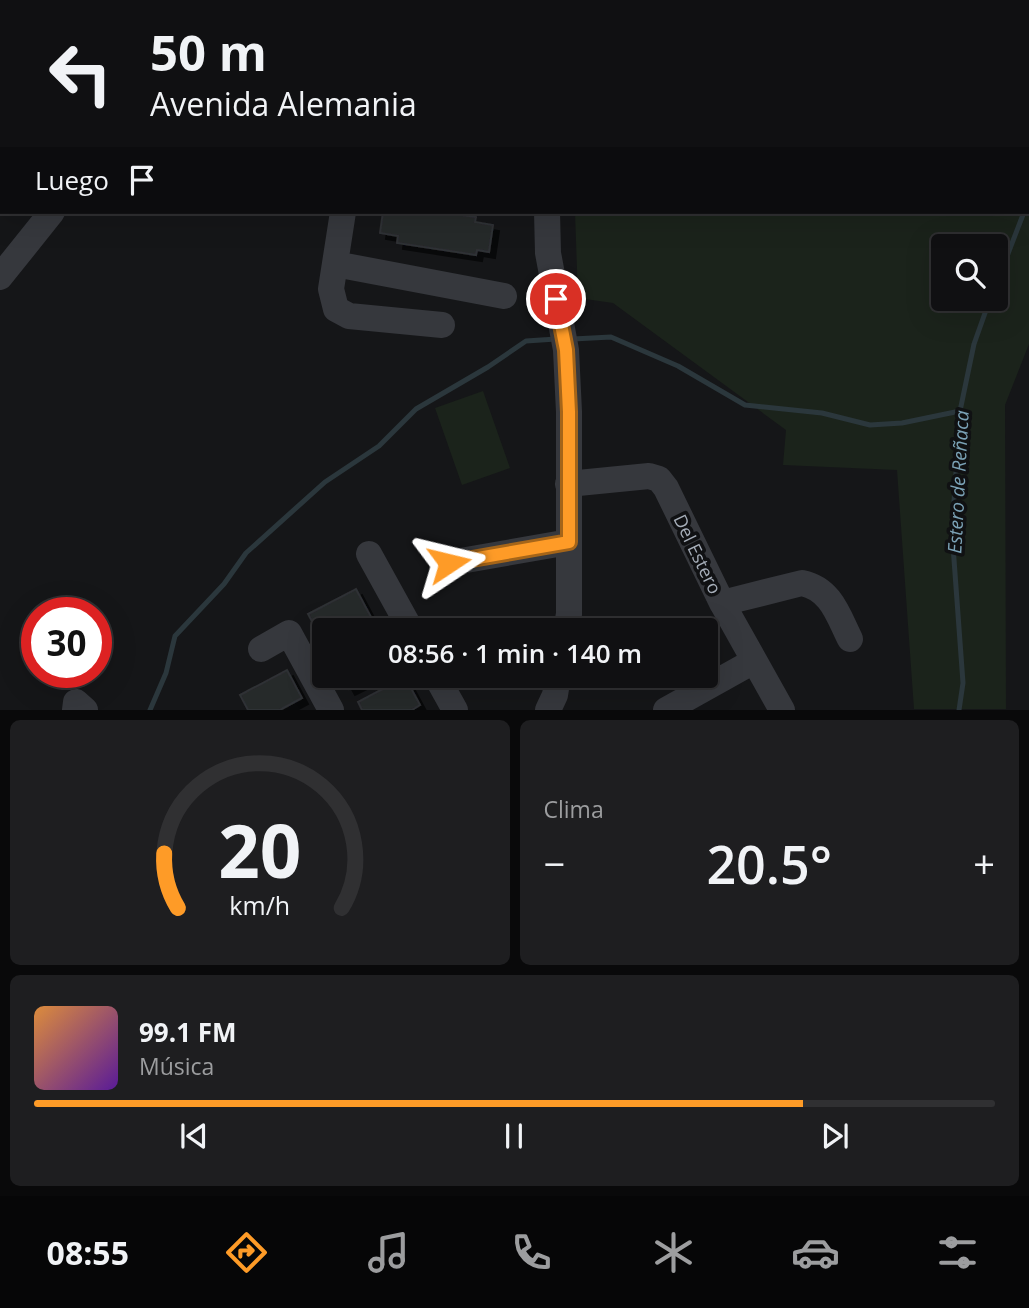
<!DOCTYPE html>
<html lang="es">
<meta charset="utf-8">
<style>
body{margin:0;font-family:"Open Sans",sans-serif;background:#1e1e20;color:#f1f3f6;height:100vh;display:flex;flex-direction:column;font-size:26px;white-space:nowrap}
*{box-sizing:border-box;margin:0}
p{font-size:23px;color:#9c9d9f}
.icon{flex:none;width:38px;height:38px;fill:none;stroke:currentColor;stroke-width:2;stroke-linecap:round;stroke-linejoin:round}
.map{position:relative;height:710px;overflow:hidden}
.sheet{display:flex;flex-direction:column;gap:10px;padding:10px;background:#09090a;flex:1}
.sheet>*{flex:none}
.hud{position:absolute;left:0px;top:0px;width:1029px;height:214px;box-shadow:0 7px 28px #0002,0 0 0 2px #303032;background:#101012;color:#f1f3f6;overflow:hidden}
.tools{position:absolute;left:931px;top:234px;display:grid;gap:14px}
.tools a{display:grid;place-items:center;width:77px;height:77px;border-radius:7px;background:#101012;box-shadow:0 7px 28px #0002,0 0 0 2px #303032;font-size:35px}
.speed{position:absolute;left:21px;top:597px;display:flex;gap:14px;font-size:35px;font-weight:700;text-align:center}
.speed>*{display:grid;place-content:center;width:91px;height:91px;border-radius:50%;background:#101012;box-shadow:0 7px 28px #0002,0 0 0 2px #303032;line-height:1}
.speed .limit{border:10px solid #d22;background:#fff;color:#111}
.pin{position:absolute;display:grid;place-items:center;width:60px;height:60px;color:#fff;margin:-30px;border:4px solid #fff;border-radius:50%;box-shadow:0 2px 7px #0007}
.me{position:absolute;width:77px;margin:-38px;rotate:80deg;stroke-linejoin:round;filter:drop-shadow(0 0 5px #0008)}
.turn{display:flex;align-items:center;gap:24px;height:147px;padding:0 35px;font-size:32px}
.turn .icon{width:91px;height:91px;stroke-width:2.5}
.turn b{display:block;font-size:49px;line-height:60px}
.then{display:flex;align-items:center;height:66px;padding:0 35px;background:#0003;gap:14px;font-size:26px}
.big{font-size:52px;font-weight:600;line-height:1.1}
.sheet .card{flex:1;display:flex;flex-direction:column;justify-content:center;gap:10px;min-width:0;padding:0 24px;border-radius:10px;background:#1e1e20}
.sheet .dial{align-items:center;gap:0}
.dial svg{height:182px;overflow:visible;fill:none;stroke:#303032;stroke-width:7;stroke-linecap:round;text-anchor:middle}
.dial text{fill:#f1f3f6;stroke:none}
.song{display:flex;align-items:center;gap:21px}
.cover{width:84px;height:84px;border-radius:10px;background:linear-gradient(135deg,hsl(30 70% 55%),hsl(270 70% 35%))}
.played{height:7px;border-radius:4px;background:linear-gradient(90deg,#fe9b27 80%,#303032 80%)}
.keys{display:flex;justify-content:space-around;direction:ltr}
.heat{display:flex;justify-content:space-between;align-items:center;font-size:38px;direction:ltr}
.sheet .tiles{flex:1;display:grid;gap:10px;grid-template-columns:1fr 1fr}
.card:last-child{grid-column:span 2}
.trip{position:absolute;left:312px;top:618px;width:406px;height:70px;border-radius:7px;background:#101012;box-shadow:0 7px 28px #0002,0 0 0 2px #303032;font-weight:600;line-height:70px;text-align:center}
.tabs{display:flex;height:112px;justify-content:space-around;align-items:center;background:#060607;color:#9c9d9f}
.tabs .icon{width:49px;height:49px}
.tabs .on{color:#fe9b27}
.tabs b{font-size:32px;color:#f1f3f6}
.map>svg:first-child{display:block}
.green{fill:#1b231b;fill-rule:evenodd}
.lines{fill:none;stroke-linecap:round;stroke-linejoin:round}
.stream{stroke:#2b373c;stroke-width:5}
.building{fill:#28292c;stroke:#2f3034;stroke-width:2;filter:url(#shadow)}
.minor{stroke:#36383d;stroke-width:26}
.route-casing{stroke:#a56519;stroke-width:18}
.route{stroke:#fe9b27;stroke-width:12}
.labels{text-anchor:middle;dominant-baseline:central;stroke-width:7;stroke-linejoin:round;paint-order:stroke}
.street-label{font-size:18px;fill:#a6aeb9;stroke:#101113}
.water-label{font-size:19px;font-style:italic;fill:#7ba2b6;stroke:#101113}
</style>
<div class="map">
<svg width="1029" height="710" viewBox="0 0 1029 710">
<defs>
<filter id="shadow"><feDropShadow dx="6" dy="6" stdDeviation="0" flood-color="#0009"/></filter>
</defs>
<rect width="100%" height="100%" fill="#151618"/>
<!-- green -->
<path class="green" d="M593,0H1029V344L1005,405L1006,709H914L897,470L783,465L786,430L613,303L578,298L575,212H1027V2H593ZM943,247H996V299H943Z
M483,391L510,468L462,485L435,408Z"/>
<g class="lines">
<!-- stream -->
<path class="stream" d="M1027,195L1029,186
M996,285L1024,212
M573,339L611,337L678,366L745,405L822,413L870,425L902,423L960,411
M150,710L166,673L175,636L224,584L246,553L325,482L379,446L416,409L488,367L526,341L556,339
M959,710L963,683L952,532L960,411L974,344L990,299"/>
</g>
<!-- building -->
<path class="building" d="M383,212H441L476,217L475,222L493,225L489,252L477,250L476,255L397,243L398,236L380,233Z
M356,589L371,617L346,630H324L323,642L308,614Z
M287,670L302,698L280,710H248L240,695Z
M342,676H375L349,689Z
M405,677L420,705L412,710H362L358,702Z"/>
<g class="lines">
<!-- minor -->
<path class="minor" d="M77,0V2
M623,0L630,2
M48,2V0
M220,2L221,0
M373,2L374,0
M566,2V0
M719,2L722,0
M1020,2L1021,0
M0,173L2,171
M343,212L331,289L336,309L349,316L442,325
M547,212L548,253L566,350L569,412V614L566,630
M335,264L504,296
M0,277L52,212
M568,484L649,476L659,479L666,488L722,603L782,710
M369,554L411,630
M449,563L569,542
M722,603L802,583C831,589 838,615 850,639
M261,649L289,633L331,710
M436,676L455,710
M75,710L76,702L85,710
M548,710L555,695L558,676
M666,710L754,661"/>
</g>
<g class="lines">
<defs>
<path id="route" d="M449,563L569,542V412L566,350L556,299"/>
</defs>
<!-- route casing -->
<use href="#route" class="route-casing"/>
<!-- route -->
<use href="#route" class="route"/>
</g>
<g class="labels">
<!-- street labels -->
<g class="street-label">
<text transform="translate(698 554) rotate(64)">Del Estero</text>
</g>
<!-- water labels -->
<g class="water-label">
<text transform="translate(958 482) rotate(-87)">Estero de Reñaca</text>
</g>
</g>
</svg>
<div class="tools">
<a><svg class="icon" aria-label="search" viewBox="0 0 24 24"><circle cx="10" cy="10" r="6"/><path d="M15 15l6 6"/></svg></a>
</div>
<div class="speed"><div class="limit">30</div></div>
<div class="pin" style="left:556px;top:299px;background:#d93025"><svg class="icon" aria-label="arrive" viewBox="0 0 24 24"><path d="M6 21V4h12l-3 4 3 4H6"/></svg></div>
<svg class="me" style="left:449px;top:563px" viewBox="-20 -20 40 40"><path d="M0-17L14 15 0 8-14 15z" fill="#fe9b27" stroke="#fff" stroke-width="4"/></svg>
<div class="trip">08:56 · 1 min · 140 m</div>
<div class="hud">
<div class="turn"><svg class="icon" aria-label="left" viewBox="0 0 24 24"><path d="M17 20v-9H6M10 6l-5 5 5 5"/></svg><div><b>50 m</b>Avenida Alemania</div></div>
<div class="then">Luego<svg class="icon" aria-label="arrive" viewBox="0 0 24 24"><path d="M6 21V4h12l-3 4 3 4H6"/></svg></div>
</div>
</div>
<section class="sheet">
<div class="tiles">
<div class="card dial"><svg viewBox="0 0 100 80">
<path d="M14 69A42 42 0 1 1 86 69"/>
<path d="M14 69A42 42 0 0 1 8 45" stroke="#fe9b27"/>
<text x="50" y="56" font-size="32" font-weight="700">20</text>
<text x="50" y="72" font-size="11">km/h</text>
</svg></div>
<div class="card"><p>Clima</p>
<div class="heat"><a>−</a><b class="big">20.5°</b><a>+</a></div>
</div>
<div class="card">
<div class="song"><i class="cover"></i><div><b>99.1 FM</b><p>Música</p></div></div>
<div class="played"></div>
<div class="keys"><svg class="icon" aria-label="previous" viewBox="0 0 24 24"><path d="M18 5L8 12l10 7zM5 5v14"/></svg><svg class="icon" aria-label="pause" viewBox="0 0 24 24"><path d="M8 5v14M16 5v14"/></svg><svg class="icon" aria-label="next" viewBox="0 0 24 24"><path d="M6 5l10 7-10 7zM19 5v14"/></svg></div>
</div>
</div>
</section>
<nav class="tabs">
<b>08:55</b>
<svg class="icon on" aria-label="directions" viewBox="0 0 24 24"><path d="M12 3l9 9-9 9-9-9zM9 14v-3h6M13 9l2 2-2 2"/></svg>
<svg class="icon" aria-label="music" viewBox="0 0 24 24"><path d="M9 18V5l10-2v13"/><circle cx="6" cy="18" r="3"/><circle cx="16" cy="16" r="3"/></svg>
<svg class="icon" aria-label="phone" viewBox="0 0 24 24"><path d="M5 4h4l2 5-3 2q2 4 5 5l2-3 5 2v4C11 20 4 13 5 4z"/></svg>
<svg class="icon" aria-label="climate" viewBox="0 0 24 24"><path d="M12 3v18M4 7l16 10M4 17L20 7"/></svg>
<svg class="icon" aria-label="car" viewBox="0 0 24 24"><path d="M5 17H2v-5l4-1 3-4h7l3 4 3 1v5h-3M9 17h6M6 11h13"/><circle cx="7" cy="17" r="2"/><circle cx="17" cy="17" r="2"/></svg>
<svg class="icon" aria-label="filters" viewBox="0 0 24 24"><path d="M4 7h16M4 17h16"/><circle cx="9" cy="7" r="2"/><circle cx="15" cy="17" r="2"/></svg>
</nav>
